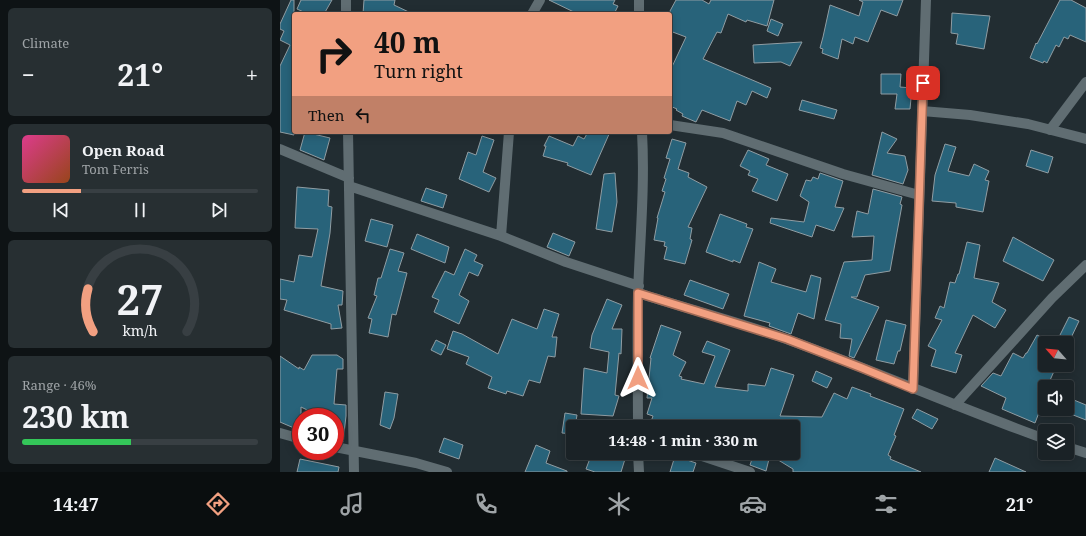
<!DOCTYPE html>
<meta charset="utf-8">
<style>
body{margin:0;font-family:"Noto Serif",serif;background:#272f32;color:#f1f3f6;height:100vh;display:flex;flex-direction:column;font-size:15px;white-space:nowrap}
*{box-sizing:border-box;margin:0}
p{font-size:13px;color:#9fa4a7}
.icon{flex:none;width:22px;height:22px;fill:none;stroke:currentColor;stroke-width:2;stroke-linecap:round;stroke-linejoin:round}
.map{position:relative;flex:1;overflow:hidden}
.panel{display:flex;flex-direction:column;gap:8px;padding:8px;background:#0e1315;width:280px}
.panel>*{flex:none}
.guide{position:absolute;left:12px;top:12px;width:380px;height:122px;border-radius:4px;box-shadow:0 2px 10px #0003,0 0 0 1px #383f43;background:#f2a081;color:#111;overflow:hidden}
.needle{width:26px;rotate:297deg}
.fabs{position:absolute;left:758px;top:336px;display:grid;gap:8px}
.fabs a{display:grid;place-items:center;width:36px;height:36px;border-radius:4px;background:#1a2226;box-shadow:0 2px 10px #0003,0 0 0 1px #383f43;font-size:20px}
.speed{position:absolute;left:12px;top:408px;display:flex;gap:8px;font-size:20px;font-weight:700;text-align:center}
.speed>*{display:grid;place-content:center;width:52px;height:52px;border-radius:50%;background:#1a2226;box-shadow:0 2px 10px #0003,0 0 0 1px #383f43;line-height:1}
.speed .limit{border:6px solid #d22;background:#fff;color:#111}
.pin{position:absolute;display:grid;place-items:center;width:34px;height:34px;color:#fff;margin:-17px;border-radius:8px;box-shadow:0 2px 6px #0006}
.me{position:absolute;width:44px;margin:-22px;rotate:0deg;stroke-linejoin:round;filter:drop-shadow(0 0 3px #0008)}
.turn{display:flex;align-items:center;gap:14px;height:84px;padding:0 16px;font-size:18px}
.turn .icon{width:52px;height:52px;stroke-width:2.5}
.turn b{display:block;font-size:28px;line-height:34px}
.then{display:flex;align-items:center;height:38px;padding:0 16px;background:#0003;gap:8px;font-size:15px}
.big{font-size:30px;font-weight:700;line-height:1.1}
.panel .widget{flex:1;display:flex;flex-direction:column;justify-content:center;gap:6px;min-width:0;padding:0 14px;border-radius:6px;background:#272f32}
.panel .dial{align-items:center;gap:0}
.dial svg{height:104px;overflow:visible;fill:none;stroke:#383f43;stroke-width:7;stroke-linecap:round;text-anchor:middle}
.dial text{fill:#f1f3f6;stroke:none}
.song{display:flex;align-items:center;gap:12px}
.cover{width:48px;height:48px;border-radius:6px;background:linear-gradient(135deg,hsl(330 70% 55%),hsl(20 70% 35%))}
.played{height:4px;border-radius:2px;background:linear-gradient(90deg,#f2a081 25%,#383f43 25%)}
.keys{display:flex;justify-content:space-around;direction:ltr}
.heat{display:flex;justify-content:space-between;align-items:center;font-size:22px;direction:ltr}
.charge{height:6px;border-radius:3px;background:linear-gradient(90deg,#34c759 46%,#383f43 0)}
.trip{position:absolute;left:286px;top:420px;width:234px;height:40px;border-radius:4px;background:#1a2226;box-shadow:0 2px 10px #0003,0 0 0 1px #383f43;font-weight:700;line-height:40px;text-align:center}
.tabs{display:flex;height:64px;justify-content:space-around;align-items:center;background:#0a0e0f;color:#9fa4a7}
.tabs .icon{width:28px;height:28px}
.tabs .active{color:#f2a081}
.tabs b{font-size:18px;color:#f1f3f6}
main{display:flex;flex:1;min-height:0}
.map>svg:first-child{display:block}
.building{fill:#28637a;stroke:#909da3}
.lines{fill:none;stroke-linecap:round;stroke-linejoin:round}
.minor{stroke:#606d72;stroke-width:10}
.route-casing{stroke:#9d6854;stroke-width:10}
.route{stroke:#f2a081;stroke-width:7}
</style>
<main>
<section class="panel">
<div class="widget"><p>Climate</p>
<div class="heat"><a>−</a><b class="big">21°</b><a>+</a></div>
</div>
<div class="widget">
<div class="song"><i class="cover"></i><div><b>Open Road</b><p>Tom Ferris</p></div></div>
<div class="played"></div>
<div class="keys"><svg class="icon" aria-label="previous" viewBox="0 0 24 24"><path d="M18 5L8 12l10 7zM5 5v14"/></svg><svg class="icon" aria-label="pause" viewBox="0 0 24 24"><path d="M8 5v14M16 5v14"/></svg><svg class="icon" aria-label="next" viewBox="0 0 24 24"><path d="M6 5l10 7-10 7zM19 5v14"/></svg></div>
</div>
<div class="widget dial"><svg viewBox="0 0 100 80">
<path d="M14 69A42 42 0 1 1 86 69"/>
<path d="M14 69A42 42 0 0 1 10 36" stroke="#f2a081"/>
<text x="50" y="56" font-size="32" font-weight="700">27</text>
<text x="50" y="72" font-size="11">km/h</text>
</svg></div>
<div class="widget"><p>Range · 46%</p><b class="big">230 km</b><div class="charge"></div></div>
</section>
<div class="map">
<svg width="806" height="472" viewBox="0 0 806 472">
<rect width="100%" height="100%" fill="#222d32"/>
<!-- building -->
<path class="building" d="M11,0H14V135L0,132V66L10,45L0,40L4,31L0,29V24Z
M21,0H52L44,14H28L17,9Z
M84,0H115L114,5L133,14H83Z
M269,0H335L333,4L338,6L334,14H298Z
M396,0H422L429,4L431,0H494L487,26L467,20L466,22L448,14L441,33L437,32L423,59L491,88L487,98L472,91L466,105L457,101L450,121L422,110L416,122L402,116L403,114L396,110L397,109L390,106V71L406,37L390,31V11Z
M579,0H623L617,16L601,10L588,42L575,37L573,44L562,39L558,59L542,53L543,49L540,48L543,37L550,5L579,16L583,2Z
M780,0H791L806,8V42L790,35L788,39L784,37L779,47L776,45L767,63L764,61L763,63L750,58L756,43L757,44Z
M672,13L710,16L704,49L676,44L678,34L671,33Z
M491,19L503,24L498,36L487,31Z
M522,42L510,66L501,62L474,63L473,45Z
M601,74H621L620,87L632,88L630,109H615L617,94H601Z
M522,100L557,110L554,119L519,110Z
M25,132L50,138L44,160L20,150Z
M308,132H330L311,175L287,165L288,163L263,156L266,146H264L269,136L293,146L298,136L304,139Z
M602,132L617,139L607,153L625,156L628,170L623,184L592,175Z
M202,136L214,140L203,172L216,178L209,192L179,179L188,152L196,155Z
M392,139L406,143L398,169L409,173L408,177L427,187L408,227L412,228L410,239L412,240L405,264L384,259L387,247L384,246L385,242L374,240L378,218H377L385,192L382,191L386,179L384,178L390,159L386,158Z
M665,144L676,147L668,171L689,176L694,164L709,171L705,180L709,181L703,212L676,207V203L652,201L655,175Z
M468,150L489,159L486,165L508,174L497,201L472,191L478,179L468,175L470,171L460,166Z
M751,150L773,157L768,173L746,166Z
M335,173L337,202L332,232L316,229L324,174Z
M540,173L563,181L555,207L564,208L554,231L536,225L532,237L490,223L491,218L524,222L529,202L520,196L526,180L531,181L533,177L538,179Z
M17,187L49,190L48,206L52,207L50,233L41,286L63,291L62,305H58L62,328L51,329V324L4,310L7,300L0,299V279L14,282L19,255L32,257L38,229L15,228Z
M146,188L167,195L163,208L141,201Z
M593,189L622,197L620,204L622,205L610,271L585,275L577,297H571L599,307L574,358L569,356L572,339L560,338L561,324L545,320L564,262L592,260L594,236L572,237L577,211L588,214Z
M440,214L467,224L466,227L473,229L460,263L453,260V262L426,252Z
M91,219L113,225L107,247L85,241Z
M273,233L295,242L289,256L267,247Z
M137,234L169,247L165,263L131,249Z
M733,237L774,260L763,281L723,261Z
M687,242L700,245L694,278L719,283L712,302L726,310L715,328L693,315L675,353L682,355L676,373L651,366L656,350L648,346L662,320L655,318L660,306L664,308L670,282L675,283L678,274H679Z
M110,249L124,253L118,271L127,273L116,315L112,314L108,337L89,333L92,319L88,318L97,296L94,295L98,278H101Z
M185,249L197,255L194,261L203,265L198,276L189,272L179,295L189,301L179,324L154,312L159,300L152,297L165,271L174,275Z
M479,262L496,269L491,282L526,292L531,275L541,278L534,319L518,313L511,334L489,326L490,323L464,316Z
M410,280L449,294L443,309L404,295Z
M327,299L342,305L332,329H342L341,354L339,353L335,395L339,396L333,416L301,414L304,368L327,373L329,352L310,348L312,335Z
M264,309L279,314L272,337H277L275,357L268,356L260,383L249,380L243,396L227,391L226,394L208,388L212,377L186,364L189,357L167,349L173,331L182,334L218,354L232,319L257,329Z
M789,317L799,321L789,342L779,337Z
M606,320L626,325L620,351H618L614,364L596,360Z
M381,325L401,332L393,355L406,362L399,376L402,377L401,379L424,384L435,356L422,352L427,341L450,350L435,387L468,391V384L485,386L491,368L514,375L500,416L542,417L554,393L567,399L572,387L591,394L590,396L624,409L614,435L616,436L608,455L611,457L610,459L641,472H513V469L490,455L486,471L470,465L474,453H513V427H369L373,416L367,414L372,398H367L371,358H370Z
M757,335L765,339V365L775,369L767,387H765V411L760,410L755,423L722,409L726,398L701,386L713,373L721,376L733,353L743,358L746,353H747Z
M156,340L166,345L161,355L151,350Z
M32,355H57L63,359V369H57L54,404L66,405V416L63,442L55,441V417H42L21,407V431L0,422V356L19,369V367L24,370Z
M536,371L552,378L547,388L532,381Z
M105,392L118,394L114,418L110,429L100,425Z
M789,398L806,405V420L783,411L784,409H787V402Z
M637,409L658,419L652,429L632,418Z
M285,413L297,415L295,427H293V434L282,433Z
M164,438L183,445L179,459L159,452Z
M256,445L270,451L266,463L287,471V472H245Z
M312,453H329L345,459L341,472H315L306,469Z
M395,456L416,463L413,472H390Z
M715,458L746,472H709Z
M20,459L59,467L58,472H17Z"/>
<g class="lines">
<!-- minor -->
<path class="minor" d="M66,0V14
M252,14L260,0
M359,14V0
M642,111L690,115L748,124L806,139
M390,125L443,133L563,174L639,195
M770,130L806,82
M68,132L74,472
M0,149L69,178
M69,186L221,236L286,262L359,286
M221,236L229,132
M358,293C408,309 459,322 509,340C595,371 679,408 765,439
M633,389L646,0
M675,405L772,298L806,265
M358,427C358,382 357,338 358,293C360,239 365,186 362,132
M0,433L21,439
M55,447L136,463L167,472
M787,447L806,453
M358,453L359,472
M413,453L470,472"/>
</g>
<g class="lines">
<defs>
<path id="route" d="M358,378V293L507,339L582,368L633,389L643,83"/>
</defs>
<!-- route casing -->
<use href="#route" class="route-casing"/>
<!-- route -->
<use href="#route" class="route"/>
</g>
</svg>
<div class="fabs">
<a><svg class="needle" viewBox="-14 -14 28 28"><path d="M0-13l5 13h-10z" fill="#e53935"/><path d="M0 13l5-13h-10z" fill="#9fa4a7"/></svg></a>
<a><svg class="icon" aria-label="sound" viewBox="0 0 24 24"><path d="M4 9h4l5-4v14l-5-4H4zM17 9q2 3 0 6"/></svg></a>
<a><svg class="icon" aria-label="layers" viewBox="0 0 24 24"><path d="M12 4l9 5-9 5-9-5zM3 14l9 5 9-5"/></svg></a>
</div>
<div class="speed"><div class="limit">30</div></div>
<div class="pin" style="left:643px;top:83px;background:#d93025"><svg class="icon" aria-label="arrive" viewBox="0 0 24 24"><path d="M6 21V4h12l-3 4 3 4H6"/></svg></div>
<svg class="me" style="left:358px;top:378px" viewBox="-20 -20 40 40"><path d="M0-17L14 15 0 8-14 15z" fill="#f2a081" stroke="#fff" stroke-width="4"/></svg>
<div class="trip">14:48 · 1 min · 330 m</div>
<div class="guide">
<div class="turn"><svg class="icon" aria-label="right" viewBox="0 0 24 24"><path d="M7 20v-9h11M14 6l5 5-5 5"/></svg><div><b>40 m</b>Turn right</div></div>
<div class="then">Then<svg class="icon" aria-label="left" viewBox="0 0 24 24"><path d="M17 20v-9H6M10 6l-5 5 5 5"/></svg></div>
</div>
</div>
</main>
<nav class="tabs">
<b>14:47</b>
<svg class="icon active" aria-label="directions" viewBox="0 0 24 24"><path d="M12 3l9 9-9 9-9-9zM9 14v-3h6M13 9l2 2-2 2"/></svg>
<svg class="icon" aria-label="music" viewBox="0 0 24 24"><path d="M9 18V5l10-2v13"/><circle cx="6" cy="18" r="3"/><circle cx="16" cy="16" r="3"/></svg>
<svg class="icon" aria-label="phone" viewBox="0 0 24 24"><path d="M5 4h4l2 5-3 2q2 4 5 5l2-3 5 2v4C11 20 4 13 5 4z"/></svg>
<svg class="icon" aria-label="climate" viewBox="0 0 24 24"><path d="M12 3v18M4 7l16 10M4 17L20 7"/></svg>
<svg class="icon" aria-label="car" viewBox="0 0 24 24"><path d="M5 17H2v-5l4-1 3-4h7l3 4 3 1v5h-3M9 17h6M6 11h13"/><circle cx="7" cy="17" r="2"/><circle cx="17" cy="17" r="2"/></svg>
<svg class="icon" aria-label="filters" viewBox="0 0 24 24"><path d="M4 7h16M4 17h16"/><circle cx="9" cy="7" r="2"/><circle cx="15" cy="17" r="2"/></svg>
<b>21°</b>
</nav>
